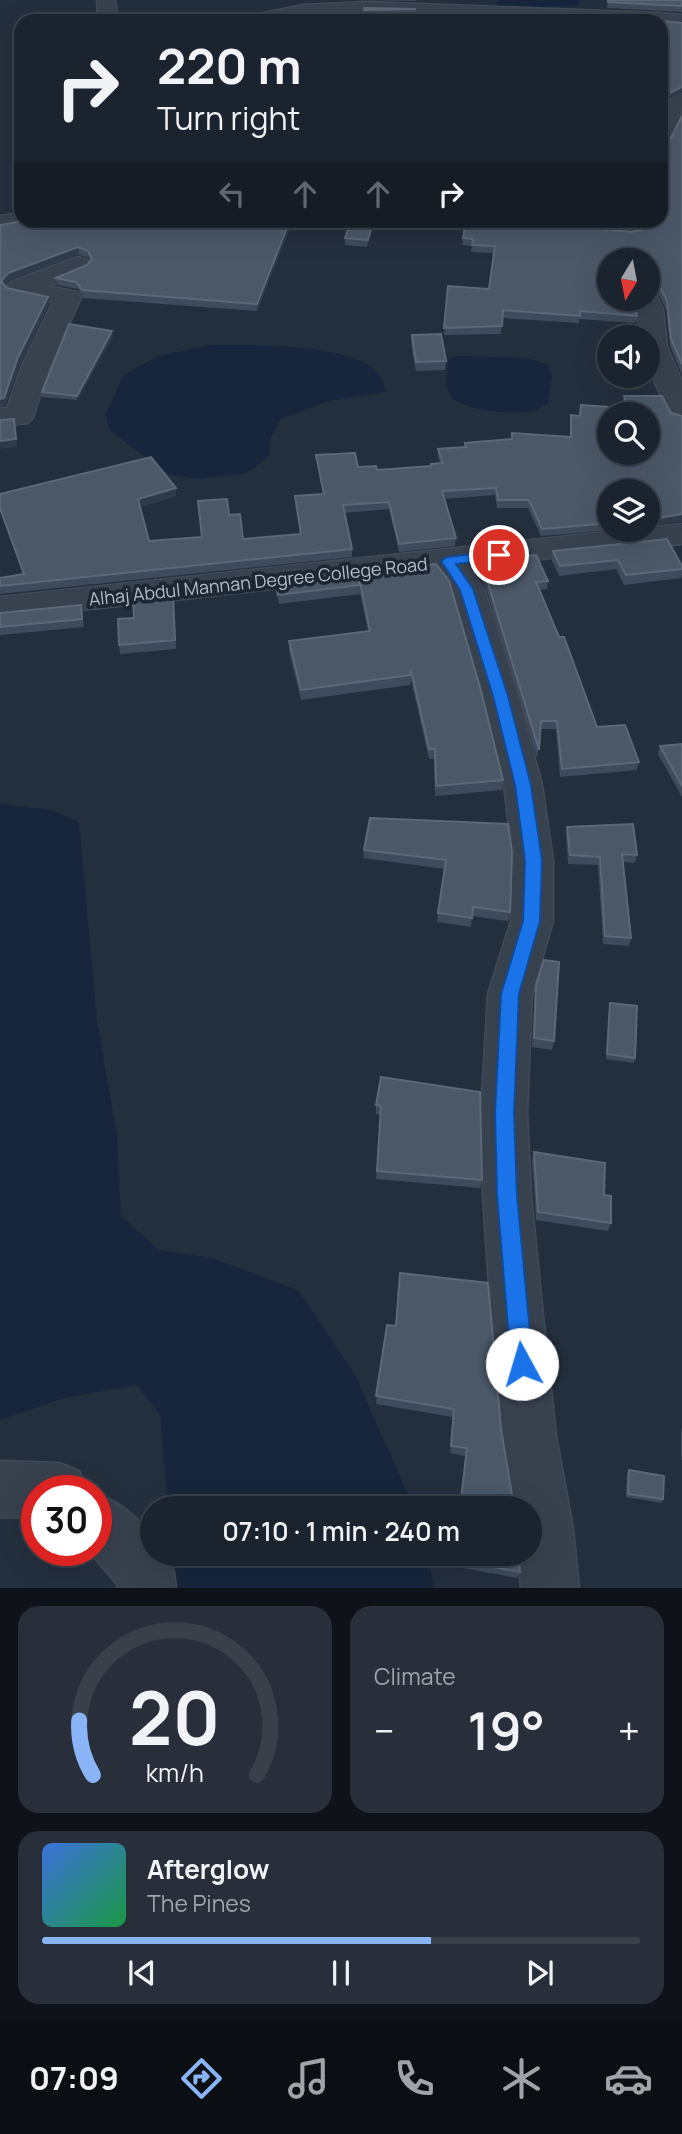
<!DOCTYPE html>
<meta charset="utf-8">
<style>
body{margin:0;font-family:Manrope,sans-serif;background:#282f3a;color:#f1f3f6;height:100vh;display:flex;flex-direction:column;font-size:26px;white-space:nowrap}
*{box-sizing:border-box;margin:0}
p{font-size:23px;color:#a0a4aa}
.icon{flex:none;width:38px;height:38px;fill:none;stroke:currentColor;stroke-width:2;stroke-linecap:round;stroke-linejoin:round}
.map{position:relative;height:1588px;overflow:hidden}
.panel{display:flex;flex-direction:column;gap:18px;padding:18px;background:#0f1319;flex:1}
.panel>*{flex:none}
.hud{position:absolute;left:14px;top:14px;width:654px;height:214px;border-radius:21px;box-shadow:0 7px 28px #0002,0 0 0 2px #39404a;background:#1b232e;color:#f1f3f6;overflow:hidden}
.needle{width:46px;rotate:190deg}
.controls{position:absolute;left:597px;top:248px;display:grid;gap:14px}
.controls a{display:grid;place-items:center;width:63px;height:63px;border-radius:50%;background:#1b232e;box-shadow:0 7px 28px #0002,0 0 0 2px #39404a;font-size:35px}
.speed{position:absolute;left:21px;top:1475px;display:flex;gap:14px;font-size:35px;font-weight:700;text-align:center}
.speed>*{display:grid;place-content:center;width:91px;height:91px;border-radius:50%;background:#1b232e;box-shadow:0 7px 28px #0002,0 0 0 2px #39404a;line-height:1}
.speed .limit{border:10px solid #d22;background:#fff;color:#111}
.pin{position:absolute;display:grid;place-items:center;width:60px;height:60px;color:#fff;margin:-30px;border:4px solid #fff;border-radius:50%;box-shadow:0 2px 7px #0007}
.me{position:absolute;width:77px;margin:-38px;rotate:354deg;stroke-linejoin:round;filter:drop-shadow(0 0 5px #0008)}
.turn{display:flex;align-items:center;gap:24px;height:147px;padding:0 28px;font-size:32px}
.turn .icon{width:91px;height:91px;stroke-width:2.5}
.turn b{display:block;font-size:49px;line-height:60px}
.lanes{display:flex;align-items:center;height:66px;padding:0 28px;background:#0003;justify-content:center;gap:35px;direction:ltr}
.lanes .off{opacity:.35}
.big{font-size:52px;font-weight:600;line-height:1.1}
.panel .widget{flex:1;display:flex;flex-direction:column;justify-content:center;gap:10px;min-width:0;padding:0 24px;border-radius:21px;background:#282f3a}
.panel .dial{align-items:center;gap:0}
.dial svg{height:182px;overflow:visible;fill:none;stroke:#39404a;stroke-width:7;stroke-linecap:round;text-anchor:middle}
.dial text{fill:#f1f3f6;stroke:none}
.song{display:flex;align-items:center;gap:21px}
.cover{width:84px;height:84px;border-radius:10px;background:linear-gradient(135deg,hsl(220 70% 55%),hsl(140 70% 35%))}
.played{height:7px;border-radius:4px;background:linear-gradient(90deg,#8ab4f8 65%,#39404a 65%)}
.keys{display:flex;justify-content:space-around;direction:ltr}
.heat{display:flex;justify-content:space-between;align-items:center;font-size:38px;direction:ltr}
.panel .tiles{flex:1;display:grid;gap:18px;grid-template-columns:1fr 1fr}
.widget:last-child{grid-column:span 2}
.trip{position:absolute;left:140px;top:1496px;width:402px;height:70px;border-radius:35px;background:#1b232e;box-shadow:0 7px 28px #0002,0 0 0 2px #39404a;font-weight:600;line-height:70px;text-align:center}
.tab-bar{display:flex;height:112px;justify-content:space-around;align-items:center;background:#0b0e12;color:#a0a4aa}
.tab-bar .icon{width:49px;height:49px}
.tab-bar .on{color:#8ab4f8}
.tab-bar b{font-size:32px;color:#f1f3f6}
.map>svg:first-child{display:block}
.water{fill:#17263c}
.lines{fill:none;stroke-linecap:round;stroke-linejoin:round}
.minor-casing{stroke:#414a57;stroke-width:3}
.minor{fill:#38414e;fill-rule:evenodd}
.wall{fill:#3f4b5c}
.shaded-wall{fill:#2f3b4b}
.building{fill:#4b5868;stroke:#5c6777;stroke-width:2;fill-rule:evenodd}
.route{fill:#1a73e8;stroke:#114b97;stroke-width:2}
.labels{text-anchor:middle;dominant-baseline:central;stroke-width:7;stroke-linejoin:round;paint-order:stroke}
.street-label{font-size:18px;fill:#b4bcc9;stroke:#1d2633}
</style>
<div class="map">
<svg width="682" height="1588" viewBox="0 0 682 1588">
<rect width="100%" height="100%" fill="#242f3e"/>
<!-- water -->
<path class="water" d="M498,0H581L578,6L495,8Z
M212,345C249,345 360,342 381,377C383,381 384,388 386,392L329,401L281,419L271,437L269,456L247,473L198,479L170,475L109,430L106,413L124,375L158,356Z
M459,356L526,358L547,364L552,376L548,403C544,405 538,410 534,411C517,415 462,411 452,397C443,385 447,371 449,358Z
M0,804L51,810L79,822L97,1020L117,1137L121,1216L159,1250L212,1258L298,1290L354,1373L414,1508H168L160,1415L137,1385L64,1398L0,1420Z
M173,1554H428L434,1588H177Z"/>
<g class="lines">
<defs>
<path id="minor" d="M97,0H115L118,21H98Z
M368,2L658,13L682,15V27L662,25V21L368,13L242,21L245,17L303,5Z
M682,94C682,112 680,126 670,142L662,143C662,124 658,100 682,94Z
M21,213V220H33L30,225L0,230V216Z
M518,220H608L639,225L642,230L639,235L630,237L530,227L521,225Z
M78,257L87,260L91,265L87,270L48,286L77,292L81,298L50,366L33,417L28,423L0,426V408H7L22,366L53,302L9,293L5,288L11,282Z
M648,292L655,293L663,309L667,347L682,381V422L672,419L668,413L648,366V338H639L637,309L633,299H648Z
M682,524V544L469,567L484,589L518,696L542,785L553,860V921L532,994L527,1113L531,1195L543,1316L556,1436L573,1529L579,1588H521L518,1554H530V1508H513L502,1436L491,1316L483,1195L481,1113L488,994L511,921L513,860L504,785L482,696L451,590L437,571L0,619V597L625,530H648V528Z
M0,1461L59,1463L79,1471L87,1491H37V1518L0,1517Z
M96,1493C120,1503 136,1516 152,1536V1554H167L174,1572L176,1588H118L117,1584L88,1550H96Z"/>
</defs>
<!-- minor casing -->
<use href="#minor" class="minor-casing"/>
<!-- minor -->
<use href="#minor" class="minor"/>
</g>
<!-- wall -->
<path class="wall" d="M349,0H416L415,1Z
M608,0H682V12L607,8Z
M364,8L416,9V17L364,18Z
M682,116V375L670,346L666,309L657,292L648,289V291V261H609L637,316L635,323L579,319V323L502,318L501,334L444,335L448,286L489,289L494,253L471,252L472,246L462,245L463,238L530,222L631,232L641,230L643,228L639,222L628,220H662L663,139L671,138Z
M293,220L257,311L83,298L78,289L57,285L56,278L87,265L90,261L89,258L79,255L9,280L5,285L7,288L48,297L49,304L20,365L5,405L0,225Z
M340,220H375L367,247L345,245V238L350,221Z
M412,335L446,361L445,370L416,371L411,344Z
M113,336L77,400L42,397V392Z
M624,396L682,416V522L648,492H609V530H612L541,536L528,508H497L495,495L444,499L456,538L455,546L399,552L389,509L344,513L352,549V557L0,594V578L23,574L0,511V494L176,488V496L140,507L149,541L202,537L229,515L243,539L300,535L295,496L323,494L317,463L316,455L358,467L377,470L431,466V464L440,463L438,457V449L464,447L465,443L570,437L571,415L579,416L581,405L624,408L623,403Z
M553,551L682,566V575L681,578L624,585L616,569L559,576L552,561Z
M474,561L548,581L547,589L539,590L597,727L639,762L637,770L560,777L556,729H541L537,758L486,588L474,569Z
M357,573L503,780L502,790L435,796L434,759H429L411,680L410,685L301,700L289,651V641L368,631L360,593V594L279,604L276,591L275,582Z
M174,603L176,649L120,654L119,645L134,618Z
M81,605L84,627L0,635V613Z
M682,744V797L658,754L660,746Z
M508,824L510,912L508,921L472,916L471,927L437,922L445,869L363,858L364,850Z
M567,827L637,855L635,863L623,862L631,938L629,946L603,944L598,865L568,864L566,835Z
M536,985L554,1041L552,1050L532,1047L535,994Z
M610,1003L635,1058L634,1063L606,1059L609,1008Z
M381,1077L482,1180L480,1188L376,1179L381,1115L376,1114V1105Z
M534,1152L604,1195L611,1223L608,1231L536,1220L532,1160Z
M387,1325L501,1429L513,1501L460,1508L465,1456L450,1453L453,1417L376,1404Z
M682,1427V1460H681V1430Z
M629,1470L663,1499L662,1503L626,1497L627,1473Z
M432,1554H518L520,1572L517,1578L432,1562Z"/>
<!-- shaded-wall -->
<path class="shaded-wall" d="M682,87V93L667,100L662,114V111L668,94Z
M290,220H293L257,311V304Z
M373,220H375L367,247L368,240Z
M78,247L79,255L9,280L2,288L1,281L8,273Z
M48,297L49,304L20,365L5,405L0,407V399L18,357Z
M112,331L113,336L77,400V396Z
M14,419L17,447L0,449V441Z
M176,488V496L139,507L138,499Z
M682,514V521L648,527V520Z"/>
<!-- building -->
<path class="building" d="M608,0H682V6L608,2Z
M364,8H368L416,9L364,10Z
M606,16L660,17L663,21L682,23V87L668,94L662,111V21H605Z
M165,17L164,21H118V20Z
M682,116V364L671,339L667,301L659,285L650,282L648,287V261H609V299H634L637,316L580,311V316L503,310L502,326L444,328L448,286L489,289L495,246L472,245L473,239L463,238L466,220H521L530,222L631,232L641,230L645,224L643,220H662V137L663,139L671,138Z
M29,220H290L257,304L82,290L76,282L56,278L87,265L92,259L88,251L78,247L8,273L1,281L7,288L48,297L18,357L4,398L0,399V225Z
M351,220H373L368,240L345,238Z
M69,324L112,331L77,396L42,392Z
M441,334L446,361L416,362L412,335Z
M624,396H662L671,413L682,416V514L648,520V492H609V523L542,529L529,500H498L496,488L442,491L456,538L399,544L389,502L343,505L352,549L0,586V578L24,574L0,508V494L151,457L176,488L138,499L149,541L202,537L198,501L227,499L229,515L240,514L243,539L301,534L295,496L324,494L316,455L355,453L358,467L376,466L377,470L431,466V464L443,463L438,449L466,447L465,443L512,439V433L571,437V415L580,416L581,405L627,408ZM609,415H648V453H609Z
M14,419L16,439L0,441V420Z
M667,539L682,566V569L626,575L618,560L560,566L553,551Z
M536,555L548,581L536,582L559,637H564L597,727L625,725L639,762L562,769L557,721H541L539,750L487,580L474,561Z
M436,564L449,581L480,687L503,780L436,786L435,749H429L411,670L410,675L301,690L289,641L370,631L358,572Z
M357,573L360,585L278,595L275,582Z
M173,594L175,640L119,645L118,619L134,618L133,598Z
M81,605L82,619L0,627V613Z
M682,744V786L660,746Z
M370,818L508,824L512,852L510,912L473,907L472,918L438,913L446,860L364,850Z
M633,824L637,855L622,854L631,938L605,936L600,857L570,855L567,827Z
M544,960L559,962L554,1041L534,1038L536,985Z
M610,1003L637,1006L635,1058L607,1054Z
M381,1077L480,1092L482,1180L377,1171L381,1106L376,1105Z
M534,1152L605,1163L604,1195L611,1196V1223L538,1212Z
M400,1273L488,1283L501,1429L513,1501L522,1504V1508H438V1505L460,1508L467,1448L451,1446L454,1409L376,1396L387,1325L396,1326Z
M629,1470L664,1476L663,1499L628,1494Z
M433,1554H518L520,1572L433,1556Z"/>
<!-- route -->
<path class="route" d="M499,551L506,555L504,558L456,564L473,589L508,696L531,785L542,860L540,921L519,994L514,1113L517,1195L533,1364L530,1371L522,1375L514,1371L511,1364L497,1195L495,1113L501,994L523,921L525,860L515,785L493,696L460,590L441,561L447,557Z"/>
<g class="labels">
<!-- street labels -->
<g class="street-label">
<text transform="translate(258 581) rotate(-6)">Alhaj Abdul Mannan Degree College Road</text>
</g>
</g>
</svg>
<div class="controls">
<a><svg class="needle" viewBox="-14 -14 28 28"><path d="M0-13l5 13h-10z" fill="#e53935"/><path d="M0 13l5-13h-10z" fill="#a0a4aa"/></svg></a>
<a><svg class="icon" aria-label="sound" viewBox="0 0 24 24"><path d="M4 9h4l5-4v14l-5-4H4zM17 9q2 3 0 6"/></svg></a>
<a><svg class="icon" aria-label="search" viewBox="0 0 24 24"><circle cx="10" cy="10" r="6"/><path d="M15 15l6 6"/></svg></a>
<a><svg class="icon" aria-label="layers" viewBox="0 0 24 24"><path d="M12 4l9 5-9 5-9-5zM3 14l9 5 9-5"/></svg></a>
</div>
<div class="speed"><div class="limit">30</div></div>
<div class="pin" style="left:499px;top:555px;background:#d93025"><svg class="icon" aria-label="arrive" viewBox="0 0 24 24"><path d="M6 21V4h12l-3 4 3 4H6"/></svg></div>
<svg class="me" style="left:522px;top:1364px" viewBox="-20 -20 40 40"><circle r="19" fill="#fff"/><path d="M0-13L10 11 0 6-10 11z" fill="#1a73e8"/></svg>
<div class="trip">07:10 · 1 min · 240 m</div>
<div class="hud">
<div class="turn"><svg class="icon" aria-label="right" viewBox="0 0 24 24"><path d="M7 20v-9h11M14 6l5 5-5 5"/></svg><div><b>220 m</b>Turn right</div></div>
<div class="lanes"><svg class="icon off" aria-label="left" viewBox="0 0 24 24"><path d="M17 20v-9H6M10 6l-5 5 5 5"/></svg><svg class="icon off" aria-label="ahead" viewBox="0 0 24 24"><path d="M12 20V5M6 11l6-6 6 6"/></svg><svg class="icon off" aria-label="ahead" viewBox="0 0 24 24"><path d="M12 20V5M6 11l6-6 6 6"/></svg><svg class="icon" aria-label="right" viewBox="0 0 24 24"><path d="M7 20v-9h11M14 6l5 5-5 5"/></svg></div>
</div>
</div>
<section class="panel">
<div class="tiles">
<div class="widget dial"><svg viewBox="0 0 100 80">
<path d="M14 69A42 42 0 1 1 86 69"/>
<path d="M14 69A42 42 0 0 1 8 45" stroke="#8ab4f8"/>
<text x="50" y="56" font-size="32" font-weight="700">20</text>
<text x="50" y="72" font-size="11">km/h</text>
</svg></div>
<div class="widget"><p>Climate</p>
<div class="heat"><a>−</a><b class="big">19°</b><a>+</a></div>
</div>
<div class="widget">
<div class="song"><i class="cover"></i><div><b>Afterglow</b><p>The Pines</p></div></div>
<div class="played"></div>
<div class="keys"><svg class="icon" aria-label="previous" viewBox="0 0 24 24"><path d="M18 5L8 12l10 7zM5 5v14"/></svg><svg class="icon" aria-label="pause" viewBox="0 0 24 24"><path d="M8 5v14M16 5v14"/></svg><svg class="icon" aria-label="next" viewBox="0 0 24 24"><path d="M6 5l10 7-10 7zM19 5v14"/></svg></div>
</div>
</div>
</section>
<nav class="tab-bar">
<b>07:09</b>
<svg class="icon on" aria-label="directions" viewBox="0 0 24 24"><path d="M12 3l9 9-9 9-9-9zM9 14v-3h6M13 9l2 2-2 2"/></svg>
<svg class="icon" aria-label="music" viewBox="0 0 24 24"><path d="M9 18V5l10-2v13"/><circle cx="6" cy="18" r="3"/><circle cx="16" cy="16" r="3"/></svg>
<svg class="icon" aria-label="phone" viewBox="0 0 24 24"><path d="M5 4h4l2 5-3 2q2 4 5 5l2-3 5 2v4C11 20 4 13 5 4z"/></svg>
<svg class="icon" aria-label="climate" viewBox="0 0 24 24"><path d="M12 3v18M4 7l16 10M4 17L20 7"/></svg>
<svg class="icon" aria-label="car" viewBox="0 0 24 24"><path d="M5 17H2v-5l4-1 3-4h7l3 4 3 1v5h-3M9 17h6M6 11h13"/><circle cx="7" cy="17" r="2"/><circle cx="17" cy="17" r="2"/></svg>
</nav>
